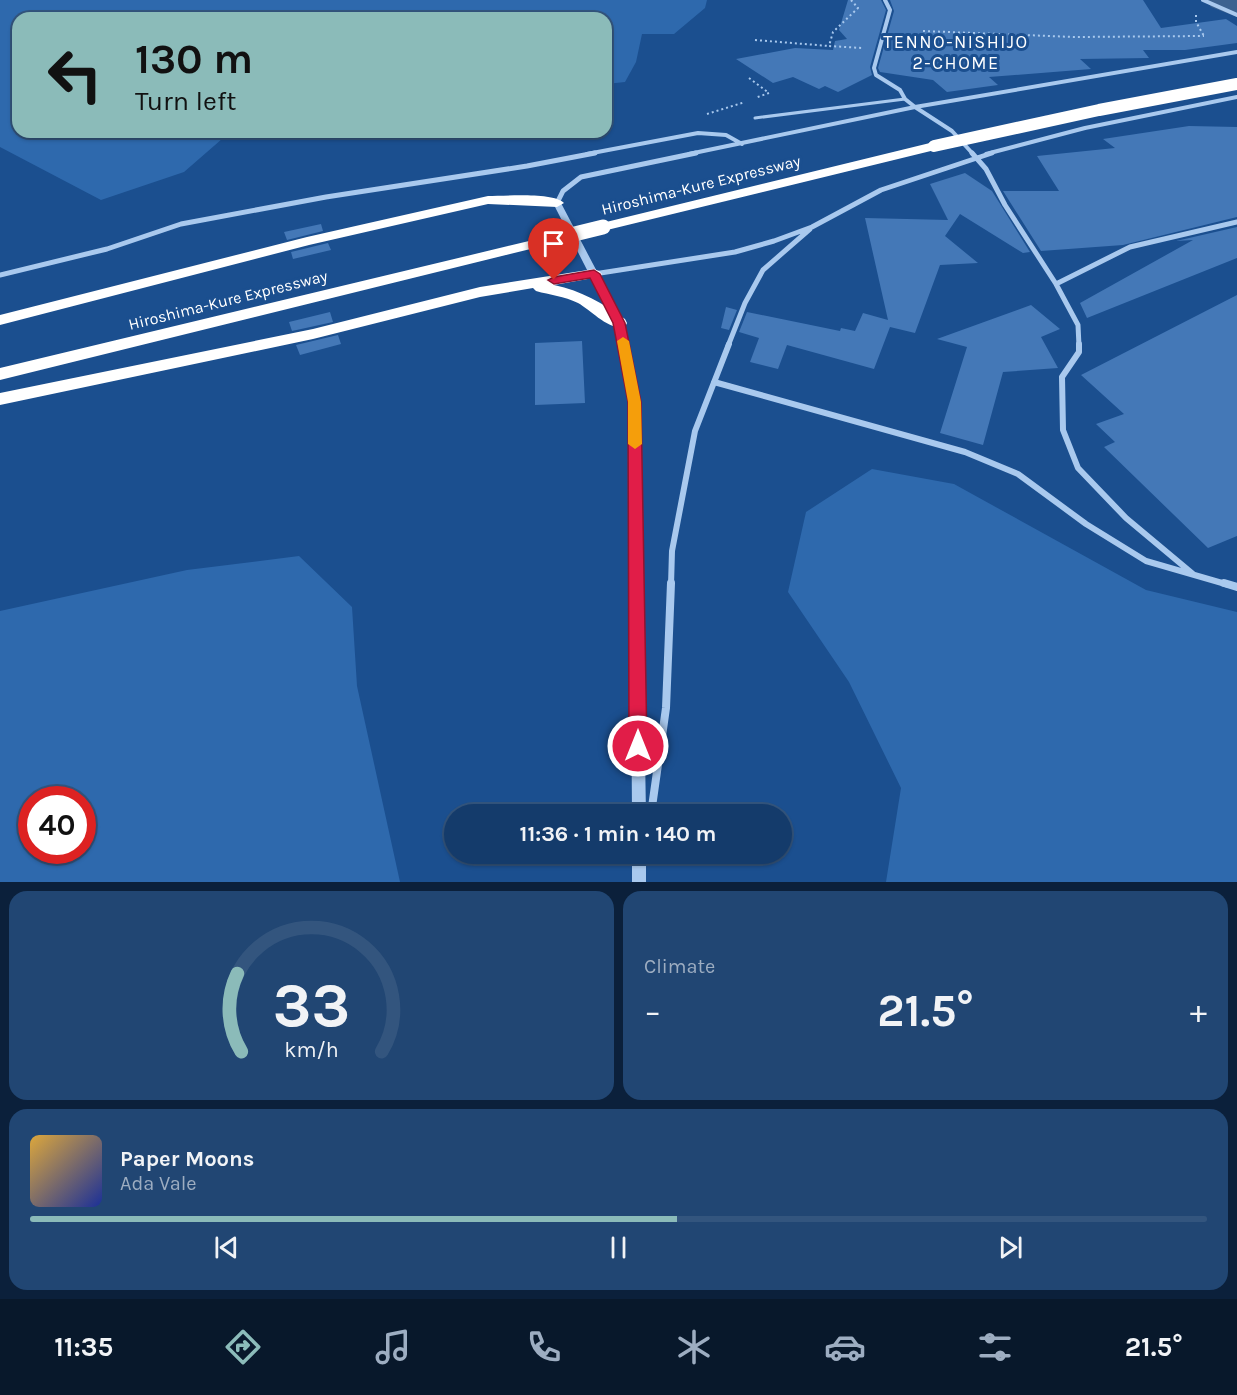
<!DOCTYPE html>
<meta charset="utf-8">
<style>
body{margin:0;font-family:Karla,sans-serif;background:#214673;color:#f1f3f6;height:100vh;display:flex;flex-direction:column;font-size:22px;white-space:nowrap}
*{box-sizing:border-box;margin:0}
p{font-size:20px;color:#9dadc1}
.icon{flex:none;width:33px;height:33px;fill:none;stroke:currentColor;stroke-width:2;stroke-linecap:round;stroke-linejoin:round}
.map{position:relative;height:882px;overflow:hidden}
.details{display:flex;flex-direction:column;gap:9px;padding:9px;background:#0b203b;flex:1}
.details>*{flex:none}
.top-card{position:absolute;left:12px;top:12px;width:600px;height:126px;border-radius:18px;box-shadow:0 2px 4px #0004,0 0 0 2px #33557e;background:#8bbbb9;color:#111;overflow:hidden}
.speed{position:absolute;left:18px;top:786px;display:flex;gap:12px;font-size:30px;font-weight:700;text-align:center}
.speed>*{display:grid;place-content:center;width:78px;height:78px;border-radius:50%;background:#143b6b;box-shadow:0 2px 4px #0004,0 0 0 2px #33557e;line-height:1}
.speed .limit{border:9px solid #d22;background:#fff;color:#111}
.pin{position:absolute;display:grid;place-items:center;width:51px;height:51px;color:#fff;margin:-62px -26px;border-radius:50% 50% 50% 0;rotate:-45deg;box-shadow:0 0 6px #0007}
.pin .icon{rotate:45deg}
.me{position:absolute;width:66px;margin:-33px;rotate:0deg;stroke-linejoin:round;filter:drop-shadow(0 0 4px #0008)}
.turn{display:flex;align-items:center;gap:21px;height:126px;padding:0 24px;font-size:27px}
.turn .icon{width:78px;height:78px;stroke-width:2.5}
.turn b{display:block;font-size:42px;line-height:51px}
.big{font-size:45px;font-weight:700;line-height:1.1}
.details .widget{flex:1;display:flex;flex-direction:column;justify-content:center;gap:9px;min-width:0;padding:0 21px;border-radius:18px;background:#214673}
.details .dial{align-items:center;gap:0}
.dial svg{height:156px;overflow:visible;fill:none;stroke:#33557e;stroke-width:7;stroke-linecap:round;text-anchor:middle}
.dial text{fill:#f1f3f6;stroke:none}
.song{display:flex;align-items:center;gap:18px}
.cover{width:72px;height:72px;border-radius:9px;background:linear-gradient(135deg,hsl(40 70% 55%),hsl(230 70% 35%))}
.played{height:6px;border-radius:3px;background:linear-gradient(90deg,#8bbbb9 55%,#33557e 55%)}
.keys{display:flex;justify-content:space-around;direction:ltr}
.heat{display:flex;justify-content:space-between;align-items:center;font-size:33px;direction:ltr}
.details .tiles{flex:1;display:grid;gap:9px;grid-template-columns:1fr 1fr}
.widget:last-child{grid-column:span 2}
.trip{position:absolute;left:444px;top:804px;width:348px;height:60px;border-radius:30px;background:#143b6b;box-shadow:0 2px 4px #0004,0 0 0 2px #33557e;font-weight:700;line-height:60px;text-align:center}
.dock{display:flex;height:96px;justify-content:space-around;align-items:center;background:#08182b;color:#9dadc1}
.dock .icon{width:42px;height:42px}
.dock .current{color:#8bbbb9}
.dock b{font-size:27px;color:#f1f3f6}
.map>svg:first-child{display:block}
.green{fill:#2e69ad;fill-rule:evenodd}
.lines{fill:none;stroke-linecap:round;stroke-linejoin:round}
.river{fill:#3c6290;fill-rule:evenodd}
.building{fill:#4478b7}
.path{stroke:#a9c9ee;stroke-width:2;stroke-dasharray:2 3;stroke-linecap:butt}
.service{stroke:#a9c9ee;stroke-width:3}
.minor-far3{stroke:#a9c9ee;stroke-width:4}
.minor-far2{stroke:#a9c9ee;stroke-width:5}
.minor-far1{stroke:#a9c9ee;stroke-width:6}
.minor{stroke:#a9c9ee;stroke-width:8}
.tertiary{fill:#a9c9ee;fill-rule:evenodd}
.motorway{fill:#fff;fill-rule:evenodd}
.motorway-bridge-far1{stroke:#fff;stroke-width:12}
.motorway-bridge{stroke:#fff;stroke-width:15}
.route{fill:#e11d48;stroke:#92132f;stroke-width:1.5}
.slow{fill:#f59e0b}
.labels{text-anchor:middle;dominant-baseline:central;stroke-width:6;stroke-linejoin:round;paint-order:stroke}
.far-street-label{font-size:16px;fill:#fff;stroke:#1b4f8f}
.far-neighbourhood-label{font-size:18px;letter-spacing:1.5px;fill:#fff;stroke:#1b4f8f}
</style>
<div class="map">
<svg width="1237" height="882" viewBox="0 0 1237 882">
<rect width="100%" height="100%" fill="#1b4f8f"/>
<!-- green -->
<path class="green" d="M0,0H707L705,8L674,34H642L636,62L625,82L606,84V18H18V132H230L184,172L101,200L0,147Z
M872,469L954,484L1146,590L1237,612V882H886L901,788L849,682L788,592L806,512Z
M299,556L352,607L357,686L400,882H0V611L187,570ZM32,800H82V850H32Z"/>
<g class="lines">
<!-- river -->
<path class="river" d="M1206,0H1237V17L1211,7Z"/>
</g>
<!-- building -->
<path class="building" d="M848,0H881L886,10L870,67L872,75L838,92L825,86L819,89L793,77L773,83L736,59L795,48L833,50L835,41L847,39L839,30Z
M890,0H1143L1161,28L1226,19L1237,26V43L1185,50H1143L1149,58L1080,59L1091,69L989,77L998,85L947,92L933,80L880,72L878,68L894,11Z
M1189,126L1237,127V217L1123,245L1041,251L1003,191H1059L1037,156L1115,148L1103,139Z
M965,173L992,191L1030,252L1023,253L960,214L945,236L978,263L940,265L915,333L890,327L874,369L787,345L778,369L750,362L759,338L739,332L747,312L840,331L841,328L855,331L863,313L888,320L865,218L948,220L930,184Z
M321,224L323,231L287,240L284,232Z
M1237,227V258L1087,318L1080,303L1193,240L1176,241Z
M328,243L331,250L293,259L291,252Z
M1237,295V536L1208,548L1104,447L1115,442L1096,424L1124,414L1081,375Z
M1031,305L1060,329L1041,337L1058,368L1003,372L983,445L940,433L967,347L937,339Z
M726,307L737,310L729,330L721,328Z
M330,312L333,322L292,331L289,322Z
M338,335L341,344L300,355L296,345Z
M582,341L585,403L535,405V343Z"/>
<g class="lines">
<!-- path -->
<path class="path" d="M851,0L858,8L833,32L829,46L862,48
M1196,15V22L1204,36
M923,31L1074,37L1204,36
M755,40L829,46
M749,78L769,93L755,98
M707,114L745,102"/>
<!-- service -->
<path class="service" d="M755,118L905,99"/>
<!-- minor-far3 -->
<path class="minor-far3" d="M885,0L890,10L874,68L876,75L900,90L905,99L915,107L952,131L973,154
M1203,0L1237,15
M587,154L698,133L726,135L742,144
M689,154L915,107L1237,52
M986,154L1085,128L1237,97"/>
<!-- minor-far2 -->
<path class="minor-far2" d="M972,153L986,169L1005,205L1056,284L1078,325L1079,346
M557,203L563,191L581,177L696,153
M594,274L735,252L774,241L812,227L881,190L992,153
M0,275L107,249L181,224L326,197L527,166L595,153
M1056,284L1130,247L1237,222
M728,346L745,303L763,270L810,229"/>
<!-- minor-far1 -->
<path class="minor-far1" d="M1079,344V352L1062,377L1063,430L1078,468L1126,518L1193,574
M714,382L965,452L1018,474L1086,524L1146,561L1229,585
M671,585L672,551L695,431L729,344"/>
<!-- minor -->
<path class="minor" d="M1224,583L1237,587
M651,814L666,708L671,583"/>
<!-- tertiary -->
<path class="tertiary" d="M554,201H560L561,203L624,323L639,402L646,814H632L629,402L614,323L553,203Z
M632,854H646V882H632Z"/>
<!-- motorway -->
<path class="motorway" d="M934,142L939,143L941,146L939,149L603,231L596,227L598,224Z
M488,196C505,196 553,192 564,203L557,207L488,204L309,245L0,325V315L307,237Z
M550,236L555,237L557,240L555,243L0,380V368Z
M594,269L599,271L602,274L599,277L554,285C582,291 602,303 625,319L627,323L625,327C609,331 591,310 578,303C564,296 550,295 536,291L533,288L480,297L313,339L0,405V393L313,329L480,287Z"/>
<!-- motorway-bridge-far1 -->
<path class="motorway-bridge-far1" d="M934,146L1099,110L1237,84"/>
<!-- motorway-bridge -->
<path class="motorway-bridge" d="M550,240L603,227"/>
</g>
<!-- route -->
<path class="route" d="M594,270L600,274L625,323L641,402L647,746L644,752L638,754L632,752L629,746L628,402L613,323L590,278L554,284L548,280L554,277Z"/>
<!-- slow -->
<path class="slow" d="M623,337L629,341L641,402L642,444L635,449L628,444V402L617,341Z"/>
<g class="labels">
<!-- far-street labels -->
<g class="far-street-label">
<text transform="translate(701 185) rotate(-14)">Hiroshima-Kure Expressway</text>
<text transform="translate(228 300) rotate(-14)">Hiroshima-Kure Expressway</text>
</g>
<!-- far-neighbourhood labels -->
<g class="far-neighbourhood-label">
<text x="956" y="42">TENNO-NISHIJO<tspan x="956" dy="21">2-CHOME</tspan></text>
</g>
</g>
</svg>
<div class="speed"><div class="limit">40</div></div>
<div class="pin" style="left:554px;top:280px;background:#d93025"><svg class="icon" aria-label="arrive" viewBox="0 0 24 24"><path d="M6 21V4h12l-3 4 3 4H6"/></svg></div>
<svg class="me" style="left:638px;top:746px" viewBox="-20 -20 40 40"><circle r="17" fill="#e11d48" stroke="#fff" stroke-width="3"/><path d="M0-11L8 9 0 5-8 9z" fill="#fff"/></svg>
<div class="trip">11:36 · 1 min · 140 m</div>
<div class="top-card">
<div class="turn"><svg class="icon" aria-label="left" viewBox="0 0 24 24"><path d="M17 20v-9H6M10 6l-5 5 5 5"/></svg><div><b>130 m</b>Turn left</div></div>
</div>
</div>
<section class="details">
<div class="tiles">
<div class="widget dial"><svg viewBox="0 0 100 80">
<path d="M14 69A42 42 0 1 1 86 69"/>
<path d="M14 69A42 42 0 0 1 12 29" stroke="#8bbbb9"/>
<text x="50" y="56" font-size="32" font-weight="700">33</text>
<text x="50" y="72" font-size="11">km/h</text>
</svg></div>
<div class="widget"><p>Climate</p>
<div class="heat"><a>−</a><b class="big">21.5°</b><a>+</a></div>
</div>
<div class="widget">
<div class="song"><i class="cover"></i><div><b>Paper Moons</b><p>Ada Vale</p></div></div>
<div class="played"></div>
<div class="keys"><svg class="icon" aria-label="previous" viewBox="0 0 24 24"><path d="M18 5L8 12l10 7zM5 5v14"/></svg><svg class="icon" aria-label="pause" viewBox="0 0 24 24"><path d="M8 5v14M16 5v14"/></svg><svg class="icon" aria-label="next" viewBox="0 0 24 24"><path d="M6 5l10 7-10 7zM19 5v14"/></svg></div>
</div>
</div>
</section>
<nav class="dock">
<b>11:35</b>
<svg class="icon current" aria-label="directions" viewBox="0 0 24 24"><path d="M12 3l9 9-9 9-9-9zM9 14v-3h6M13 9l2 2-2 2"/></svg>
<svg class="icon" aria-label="music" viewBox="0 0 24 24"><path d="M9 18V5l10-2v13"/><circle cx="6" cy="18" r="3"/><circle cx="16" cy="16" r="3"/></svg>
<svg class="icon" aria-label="phone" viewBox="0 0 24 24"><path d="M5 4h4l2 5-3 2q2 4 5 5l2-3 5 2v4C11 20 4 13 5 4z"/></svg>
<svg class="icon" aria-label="climate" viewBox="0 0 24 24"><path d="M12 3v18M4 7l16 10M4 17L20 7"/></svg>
<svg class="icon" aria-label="car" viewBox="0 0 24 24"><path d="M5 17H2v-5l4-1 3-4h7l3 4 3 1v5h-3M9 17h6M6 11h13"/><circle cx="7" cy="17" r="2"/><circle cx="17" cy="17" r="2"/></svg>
<svg class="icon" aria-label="filters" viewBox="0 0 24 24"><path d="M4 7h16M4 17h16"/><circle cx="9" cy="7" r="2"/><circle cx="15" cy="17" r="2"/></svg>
<b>21.5°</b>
</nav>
